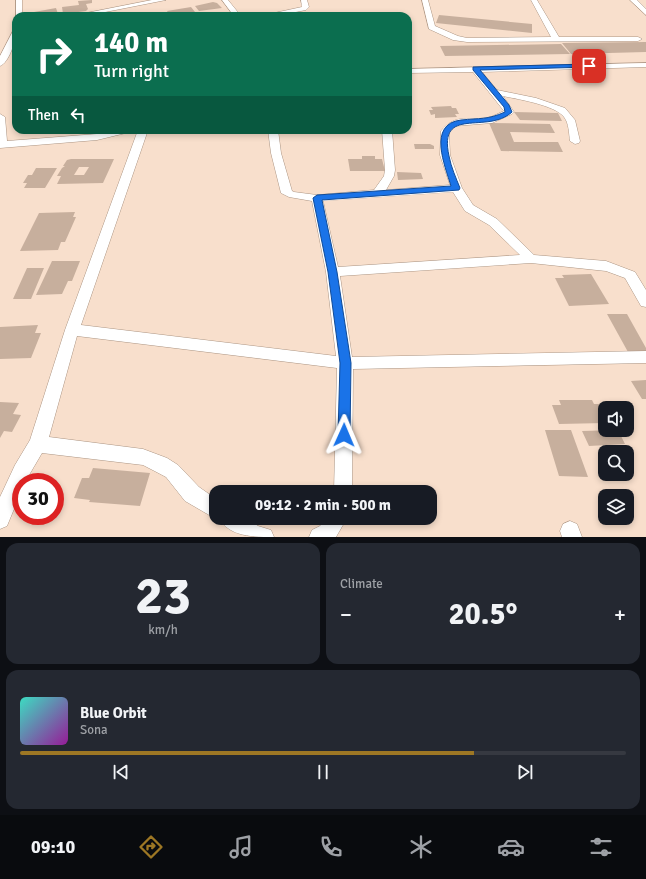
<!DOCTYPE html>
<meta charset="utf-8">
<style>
body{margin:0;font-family:Signika,sans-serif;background:#242831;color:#f1f3f6;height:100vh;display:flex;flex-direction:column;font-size:15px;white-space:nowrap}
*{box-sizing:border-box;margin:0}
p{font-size:13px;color:#9ea1a6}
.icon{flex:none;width:22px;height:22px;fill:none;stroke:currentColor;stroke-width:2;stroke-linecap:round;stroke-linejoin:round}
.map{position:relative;height:537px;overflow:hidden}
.sheet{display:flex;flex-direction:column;gap:6px;padding:6px;background:#0d0f14;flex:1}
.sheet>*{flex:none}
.top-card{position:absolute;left:12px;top:12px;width:400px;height:122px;border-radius:12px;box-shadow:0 2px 6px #0003;background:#0b6e4f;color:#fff;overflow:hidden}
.controls{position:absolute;left:598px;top:401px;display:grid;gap:8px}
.controls a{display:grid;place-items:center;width:36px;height:36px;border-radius:8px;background:#171b24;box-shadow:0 2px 6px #0003;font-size:20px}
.speed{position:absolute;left:12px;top:473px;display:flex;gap:8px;font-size:20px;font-weight:700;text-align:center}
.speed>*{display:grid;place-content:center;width:52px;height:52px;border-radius:50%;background:#171b24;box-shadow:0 2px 6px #0003;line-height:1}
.speed .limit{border:6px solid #d22;background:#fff;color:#111}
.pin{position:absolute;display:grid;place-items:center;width:34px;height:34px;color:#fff;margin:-17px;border-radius:8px;box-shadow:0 2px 6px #0006}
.me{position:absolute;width:44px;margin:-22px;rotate:1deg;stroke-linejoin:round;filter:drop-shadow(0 0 3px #0008)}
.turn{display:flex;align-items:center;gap:14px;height:84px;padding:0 16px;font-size:18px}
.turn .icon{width:52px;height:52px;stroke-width:2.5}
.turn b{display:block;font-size:28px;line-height:34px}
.then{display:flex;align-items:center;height:38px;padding:0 16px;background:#0003;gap:8px;font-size:15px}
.big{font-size:30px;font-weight:800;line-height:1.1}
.sheet .widget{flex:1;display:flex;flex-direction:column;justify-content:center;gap:6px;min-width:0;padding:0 14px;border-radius:12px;background:#242831}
.sheet .dial{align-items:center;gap:0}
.dial b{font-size:52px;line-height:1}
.song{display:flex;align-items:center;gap:12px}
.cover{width:48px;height:48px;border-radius:6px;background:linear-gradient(135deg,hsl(170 70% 55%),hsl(300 70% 35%))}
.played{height:4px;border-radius:2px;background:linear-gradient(90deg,#9d7724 75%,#363941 75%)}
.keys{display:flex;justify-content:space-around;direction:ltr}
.heat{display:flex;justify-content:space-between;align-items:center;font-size:22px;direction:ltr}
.sheet .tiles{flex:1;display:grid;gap:6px;grid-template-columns:1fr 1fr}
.widget:last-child{grid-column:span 2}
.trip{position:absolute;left:209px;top:485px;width:228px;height:40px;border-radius:12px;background:#171b24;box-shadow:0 2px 6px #0003;font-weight:800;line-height:40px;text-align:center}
.menu{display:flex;height:64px;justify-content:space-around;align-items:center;background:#090b0e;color:#9ea1a6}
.menu .icon{width:28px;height:28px}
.menu .on{color:#9d7724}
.menu b{font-size:18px;color:#f1f3f6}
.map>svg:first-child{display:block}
.building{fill:#c7af9d;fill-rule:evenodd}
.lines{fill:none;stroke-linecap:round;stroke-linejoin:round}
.minor-casing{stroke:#ac9583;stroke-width:1}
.minor{fill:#fff;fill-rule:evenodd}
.route{fill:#1a73e8;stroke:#114b97}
</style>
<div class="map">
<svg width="646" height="537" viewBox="0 0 646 537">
<rect width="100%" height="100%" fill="#f8dfcc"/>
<!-- building -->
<path class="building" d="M92,0V3L86,4L88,9L86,11L63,14L62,7L79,5L78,1Z
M213,2L217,3L222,8L199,11L195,6Z
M191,7L195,12L170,16L167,11Z
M56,8L58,14H55L56,16L54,14L35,15L34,12Z
M439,15L532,24V33L436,23Z
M646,42V52L571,54L562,43Z
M561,44L570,54L445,56L440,46Z
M451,106L452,108H456L459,114H455L457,117L435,118V114L431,115L429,110H433L431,107Z
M514,112L558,113L562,121L520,120Z
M489,123L550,124L555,133L510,132L514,142H558L563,152L501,151Z
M56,130H73V131L56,134Z
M414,144H430L434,146V149H415Z
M362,156H375V159H382L385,171H350L348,159H362Z
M71,159H114L103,183L57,184L61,176H57L62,168L65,166H63L67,160ZM79,167H89L84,175H74Z
M36,168H57L45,188H24L27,183H23L28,175H32Z
M397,172L421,173L423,179L398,180Z
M75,212L73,217H76L65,242H61L58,250L20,251L39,213Z
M52,261H80L72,281H68L62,294L36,295Z
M27,268H44L31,299H13Z
M591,274L609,304L569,306L555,278H564L562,275Z
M607,314H627L646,348V352H628Z
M38,325L35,333H41L31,358L0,359V327Z
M646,380V399H642L631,381Z
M559,400H592L594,404H605L606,408L605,423L559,424L552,405H561Z
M0,402L19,403L13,414L21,415L12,432L4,431L0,438Z
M545,430H571L588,477L559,476Z
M618,430L625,444L589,446L582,431Z
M93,468L150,473L140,506L89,502L90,500L74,498L82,478H89Z"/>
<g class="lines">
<defs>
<path id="minor" d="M16,0H22V16H16Z
M152,0H166L85,16H71Z
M222,0H228L241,16H234Z
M301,0H307L309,7L306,10L275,16H260L302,7Z
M422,0H428L435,26L458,36L467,38L551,37L531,0H537L559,37H638L642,39L638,41L467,42L453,40L429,29Z
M630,0H637L646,9V15Z
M13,31H16C16,40 9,63 0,66V56Z
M646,63V67L482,72L497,90L536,98L565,108L575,120L580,141L579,143L575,144L570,141C569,134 569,123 564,117C555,105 517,99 503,96L514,112L512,114L492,123L455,126L449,133L450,155L462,188L473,205L497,219L534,255L606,261L635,272L646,290V307L641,306L625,278L606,271L531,263L340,276L352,357L646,351V363L353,369L352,492H334L337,368L77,336L49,437L143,449L167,458L178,465L199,487L216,499V518H219L216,519L185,501L166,477L143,465L42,453L25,482H21V492L7,526L0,529V497L15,465L30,440L65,330L138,130H148L81,325L336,356L326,272L312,201L289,197L281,193L271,153L268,130H278L281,153L292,191L294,192L317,195L374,190L384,176L385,170L382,130H392L395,170L394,176L386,190L450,185L440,155L441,131C457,112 469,122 490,117C494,116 499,113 504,111L473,72L408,73V69ZM453,192L465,211L489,225L520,255L338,267L323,201Z
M0,114L5,117L7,141L97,134L115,130H132L130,132L97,140L0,148Z
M219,518H246L258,526L271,530L274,537C254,537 229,537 219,518Z
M326,518H347L336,537H309L312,530L320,526Z
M570,521L577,524L582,537H562L560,531L563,524Z"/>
</defs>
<!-- minor casing -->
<use href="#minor" class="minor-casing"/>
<!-- minor -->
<use href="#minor" class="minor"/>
</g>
<!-- route -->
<path class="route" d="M589,64L591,67L480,70L509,105L512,112C487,135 438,105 449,156C451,167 456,178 460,188L459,190L322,200L337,272L351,363L350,435L348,439L344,440L340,439L338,435L340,363L328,272L313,198L317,195L451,186C445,166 427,124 461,120C480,118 487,120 505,112L504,107L473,70V67Z"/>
</svg>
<div class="controls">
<a><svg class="icon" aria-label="sound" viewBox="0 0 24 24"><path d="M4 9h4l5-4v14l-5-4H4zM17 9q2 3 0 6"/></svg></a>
<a><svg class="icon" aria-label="search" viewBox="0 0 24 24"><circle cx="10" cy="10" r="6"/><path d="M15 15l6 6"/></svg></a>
<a><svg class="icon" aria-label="layers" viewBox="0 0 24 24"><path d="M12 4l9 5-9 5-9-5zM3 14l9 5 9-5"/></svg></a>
</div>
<div class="speed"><div class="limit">30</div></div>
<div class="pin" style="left:589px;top:66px;background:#d93025"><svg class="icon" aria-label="arrive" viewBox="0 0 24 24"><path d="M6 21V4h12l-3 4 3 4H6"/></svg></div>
<svg class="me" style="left:344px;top:435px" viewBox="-20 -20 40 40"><path d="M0-17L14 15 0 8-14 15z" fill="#1a73e8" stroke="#fff" stroke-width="4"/></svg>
<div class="trip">09:12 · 2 min · 500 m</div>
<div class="top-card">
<div class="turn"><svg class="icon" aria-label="right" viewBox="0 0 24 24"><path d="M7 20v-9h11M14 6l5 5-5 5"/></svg><div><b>140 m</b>Turn right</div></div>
<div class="then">Then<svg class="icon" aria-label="left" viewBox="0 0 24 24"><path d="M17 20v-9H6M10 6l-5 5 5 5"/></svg></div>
</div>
</div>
<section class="sheet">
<div class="tiles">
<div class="widget dial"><b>23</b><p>km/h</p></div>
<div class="widget"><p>Climate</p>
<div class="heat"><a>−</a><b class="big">20.5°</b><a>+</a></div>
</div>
<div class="widget">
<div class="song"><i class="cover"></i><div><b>Blue Orbit</b><p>Sona</p></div></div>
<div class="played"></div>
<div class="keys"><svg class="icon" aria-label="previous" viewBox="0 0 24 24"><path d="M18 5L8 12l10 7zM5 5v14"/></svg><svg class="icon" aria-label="pause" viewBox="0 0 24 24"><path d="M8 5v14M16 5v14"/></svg><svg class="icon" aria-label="next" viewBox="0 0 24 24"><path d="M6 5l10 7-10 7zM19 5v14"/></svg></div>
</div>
</div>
</section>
<nav class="menu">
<b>09:10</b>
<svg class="icon on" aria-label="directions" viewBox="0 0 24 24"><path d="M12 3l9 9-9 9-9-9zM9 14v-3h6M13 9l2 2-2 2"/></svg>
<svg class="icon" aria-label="music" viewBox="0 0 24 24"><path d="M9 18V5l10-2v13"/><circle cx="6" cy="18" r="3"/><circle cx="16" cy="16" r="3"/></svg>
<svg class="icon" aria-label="phone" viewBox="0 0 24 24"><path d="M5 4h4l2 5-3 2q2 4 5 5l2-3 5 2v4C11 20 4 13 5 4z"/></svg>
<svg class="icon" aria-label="climate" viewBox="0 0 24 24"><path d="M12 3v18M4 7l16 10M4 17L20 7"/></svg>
<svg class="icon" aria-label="car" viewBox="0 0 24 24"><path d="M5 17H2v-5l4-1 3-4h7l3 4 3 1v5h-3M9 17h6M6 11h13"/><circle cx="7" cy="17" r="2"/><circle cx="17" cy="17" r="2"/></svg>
<svg class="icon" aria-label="filters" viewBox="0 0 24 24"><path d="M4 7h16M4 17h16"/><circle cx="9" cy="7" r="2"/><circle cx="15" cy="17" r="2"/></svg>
</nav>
